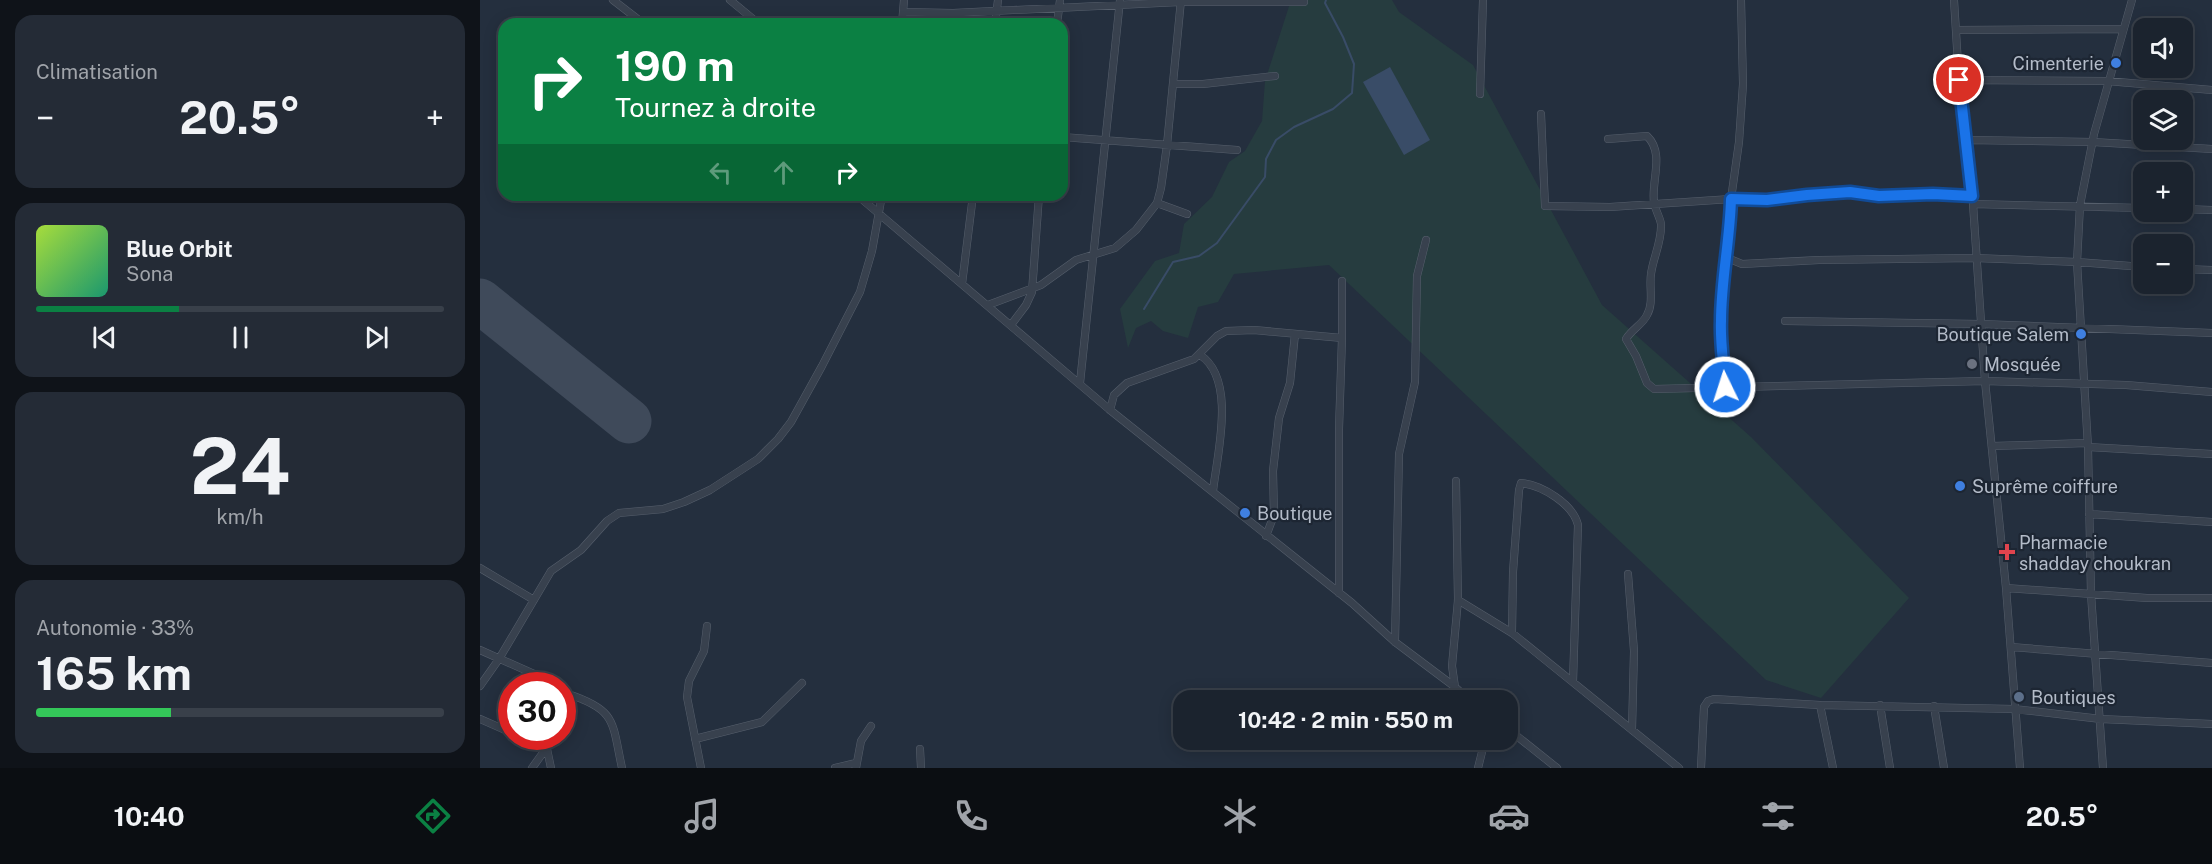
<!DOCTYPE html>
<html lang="fr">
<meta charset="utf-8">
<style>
body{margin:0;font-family:"Public Sans",sans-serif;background:#242b36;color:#f1f3f6;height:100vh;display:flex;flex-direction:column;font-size:22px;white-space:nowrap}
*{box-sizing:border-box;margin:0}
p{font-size:20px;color:#a0a4aa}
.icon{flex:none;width:33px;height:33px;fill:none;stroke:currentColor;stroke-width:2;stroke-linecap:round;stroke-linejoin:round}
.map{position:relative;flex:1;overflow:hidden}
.details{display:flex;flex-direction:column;gap:15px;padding:15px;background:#0f1319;width:480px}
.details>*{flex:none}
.banner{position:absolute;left:18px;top:18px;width:570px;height:183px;border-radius:18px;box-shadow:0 3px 15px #0003,0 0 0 2px #39404a;background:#0b8043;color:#fff;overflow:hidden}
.tools{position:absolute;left:1653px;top:18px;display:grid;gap:12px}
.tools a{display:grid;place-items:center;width:60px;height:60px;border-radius:12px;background:#1b232e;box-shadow:0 3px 15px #0003,0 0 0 2px #39404a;font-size:30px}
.speed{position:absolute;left:18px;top:672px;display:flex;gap:12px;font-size:30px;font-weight:700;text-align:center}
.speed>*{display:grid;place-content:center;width:78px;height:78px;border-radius:50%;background:#1b232e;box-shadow:0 3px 15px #0003,0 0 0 2px #39404a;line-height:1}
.speed .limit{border:9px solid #d22;background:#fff;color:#111}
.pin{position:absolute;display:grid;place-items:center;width:51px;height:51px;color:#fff;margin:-26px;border:3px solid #fff;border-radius:50%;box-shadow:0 2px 6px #0007}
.me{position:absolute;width:66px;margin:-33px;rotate:356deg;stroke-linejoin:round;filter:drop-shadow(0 0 4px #0008)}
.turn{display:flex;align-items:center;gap:21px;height:126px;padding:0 18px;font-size:27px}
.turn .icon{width:78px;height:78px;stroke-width:2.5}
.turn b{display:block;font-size:42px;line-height:51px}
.lanes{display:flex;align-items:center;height:57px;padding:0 18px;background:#0003;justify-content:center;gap:30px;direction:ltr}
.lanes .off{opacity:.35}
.big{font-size:45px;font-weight:700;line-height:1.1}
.details .widget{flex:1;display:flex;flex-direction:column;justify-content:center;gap:9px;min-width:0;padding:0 21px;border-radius:18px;background:#242b36}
.details .dial{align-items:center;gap:0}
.dial b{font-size:78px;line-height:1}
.song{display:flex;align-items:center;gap:18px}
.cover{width:72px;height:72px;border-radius:9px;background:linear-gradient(135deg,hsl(80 70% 55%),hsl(160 70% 35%))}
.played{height:6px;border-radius:3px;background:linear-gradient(90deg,#0b8043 35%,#39404a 35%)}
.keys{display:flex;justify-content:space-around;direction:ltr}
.heat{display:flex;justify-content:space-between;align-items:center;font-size:33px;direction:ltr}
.charge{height:9px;border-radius:4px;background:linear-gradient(90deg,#34c759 33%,#39404a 0)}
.trip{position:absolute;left:693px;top:690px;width:345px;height:60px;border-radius:18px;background:#1b232e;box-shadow:0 3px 15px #0003,0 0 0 2px #39404a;font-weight:700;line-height:60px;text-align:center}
.tab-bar{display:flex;height:96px;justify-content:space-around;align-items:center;background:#0b0e12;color:#a0a4aa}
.tab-bar .icon{width:42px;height:42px}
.tab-bar .active{color:#0b8043}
.tab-bar b{font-size:27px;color:#f1f3f6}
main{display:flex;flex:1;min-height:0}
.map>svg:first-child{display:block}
.green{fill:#263c3f}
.water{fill:#394c67}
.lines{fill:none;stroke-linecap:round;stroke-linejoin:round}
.stream{stroke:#394c67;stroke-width:2}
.runway{stroke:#3f4a5a;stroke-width:45}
.minor-casing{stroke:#565f6c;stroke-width:8}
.minor{stroke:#38414e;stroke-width:7}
.route-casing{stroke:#114b97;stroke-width:15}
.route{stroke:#1a73e8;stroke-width:10}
.shop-dot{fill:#3f7fe0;stroke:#1d2633;stroke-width:2}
.worship-dot{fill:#6b7280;stroke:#1d2633;stroke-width:2}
.health-dot{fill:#e0444e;stroke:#1d2633;stroke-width:2}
.service-dot{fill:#5c6f8a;stroke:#1d2633;stroke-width:2}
.labels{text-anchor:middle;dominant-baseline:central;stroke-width:4.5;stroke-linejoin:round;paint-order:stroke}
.poi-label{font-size:18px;fill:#b4bcc9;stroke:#1d2633;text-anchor:start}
</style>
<main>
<section class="details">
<div class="widget"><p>Climatisation</p>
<div class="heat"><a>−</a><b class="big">20.5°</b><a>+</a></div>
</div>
<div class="widget">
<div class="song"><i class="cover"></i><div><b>Blue Orbit</b><p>Sona</p></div></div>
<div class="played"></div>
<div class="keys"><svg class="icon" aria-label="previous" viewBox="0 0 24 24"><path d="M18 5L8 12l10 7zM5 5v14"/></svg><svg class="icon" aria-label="pause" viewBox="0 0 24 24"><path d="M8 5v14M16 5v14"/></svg><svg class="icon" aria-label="next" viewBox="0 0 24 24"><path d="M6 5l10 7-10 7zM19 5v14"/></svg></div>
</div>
<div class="widget dial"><b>24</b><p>km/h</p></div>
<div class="widget"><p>Autonomie · 33%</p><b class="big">165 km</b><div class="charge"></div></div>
</section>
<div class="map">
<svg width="1732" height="768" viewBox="0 0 1732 768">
<rect width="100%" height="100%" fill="#242f3e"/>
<!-- green -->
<path class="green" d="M811,0H912L919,12L993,65L1122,305L1271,437L1429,598L1341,698L1286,680L849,265L754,274L738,302L718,307L708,338L683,331L671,321L656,328L648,348L640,309L675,261L699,253L704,224L732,197L749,162L765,151L782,121L785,81Z"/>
<!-- water -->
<path class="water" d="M910,67L950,140L924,155L883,82Z"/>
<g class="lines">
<!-- stream -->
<path class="stream" d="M664,309L693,262L719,256L737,243L785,177L786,159L796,140L814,127L853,109L872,93L874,64L863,37L845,3L846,0"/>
<!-- runway -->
<path class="runway" d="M0,301L149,421"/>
<defs>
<path id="minor" d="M133,0L164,24
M250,0L279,24
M1474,0L1479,80L1493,204L1505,381L1526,588L1540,768
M423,12L473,13L700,2H824
M422,24L424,0
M472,24L473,13
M515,24L518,0
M577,24L580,0
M1476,30L1643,29
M1479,80L1627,81L1732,90
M693,84H723L795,76
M1000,94L1003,0
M1061,114L1065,206L1130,207L1251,199L1288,200L1327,195L1370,192L1399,196L1453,194L1492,196
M582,137L757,150
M1128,139L1167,136C1185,153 1171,181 1174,202C1175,210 1180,217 1181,224C1182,241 1173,258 1171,274C1169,287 1174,303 1167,315C1163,324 1151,330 1146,339L1156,356L1167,383L1174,389L1505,381L1646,385L1732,392
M1486,140L1613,142L1732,149
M377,195L630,410L872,603L915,642L975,687L989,700
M677,203L707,214
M1493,204L1664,208
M1702,209L1732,210
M1245,257L1262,264L1339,260L1495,258L1597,262L1664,267
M1702,269L1732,270
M862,281V338
M482,284L493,195
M508,305L561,285L596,260L635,248L656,230L677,203L681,188L687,145L701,0
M1305,321L1501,324L1732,333
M531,325L546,305L552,292L559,195
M720,355C757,379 737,455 733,491
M600,383L640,0
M1245,387L1240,323L1245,257L1250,235L1251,199L1259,142L1263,84L1261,0
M630,410L634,395L647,383L714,359L737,336L746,331L774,330L862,338L859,429V593
M1512,446L1607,443
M1608,447L1732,454
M1609,514L1732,522
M786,536L794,515L793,471L799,418L810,383L815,334
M0,568L54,600
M1148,574L1154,651L1152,730
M1526,588L1667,598H1732
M978,600L1032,633L1199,768
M1032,633L1033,572L1039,490L1041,483C1062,485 1093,504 1098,525L1093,682
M915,642L919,454L935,382L937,276L946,240
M1531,647L1732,663
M0,650L81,686
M0,686L19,659L71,571L101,550L127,521L139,513L183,509L204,502L230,490L278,459L298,439L311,422L342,366L380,292L392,251L402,195
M82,687C93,698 89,711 82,724
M975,687L972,666L978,600L976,481
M88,694C137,710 132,722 142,768
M1340,705L1353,768
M1400,705L1410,768
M1454,706L1464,768
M0,719L32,733
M1028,729L1077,768
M40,736L67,749L71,768
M215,739L282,722L322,683
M440,749L441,768
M52,768L75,736
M221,768L207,697L209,681L224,651L227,626
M355,768L376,763
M376,768L381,741L391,726
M998,768L1005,740
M1221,768L1224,707L1228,701L1234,699L1340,705L1534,709L1621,719L1732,724
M1623,768L1611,594L1608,447L1597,262L1600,205L1614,134L1652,0"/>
</defs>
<!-- minor casing -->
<use href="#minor" class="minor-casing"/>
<!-- minor -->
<use href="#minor" class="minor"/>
</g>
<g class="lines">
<defs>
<path id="route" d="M1245,387C1244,365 1240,343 1241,321C1241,280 1250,240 1251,199L1287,200L1327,195L1370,192L1399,196L1453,194L1492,196L1479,80"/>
</defs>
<!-- route casing -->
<use href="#route" class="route-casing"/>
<!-- route -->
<use href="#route" class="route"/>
</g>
<!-- markers -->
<g class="shop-dot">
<circle cx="1636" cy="63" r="6"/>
<circle cx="1601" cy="334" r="6"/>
<circle cx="1480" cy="486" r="6"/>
<circle cx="765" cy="513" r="6"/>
</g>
<circle class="worship-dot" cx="1492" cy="364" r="6"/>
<path class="health-dot" d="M1524 543h6v6h6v6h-6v6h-6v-6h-6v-6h6z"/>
<circle class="service-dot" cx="1539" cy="697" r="6"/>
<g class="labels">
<!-- poi labels -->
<g class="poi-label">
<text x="1624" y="63" text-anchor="end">Cimenterie</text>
<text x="1589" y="334" text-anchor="end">Boutique Salem</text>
<text x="1504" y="364">Mosquée</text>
<text x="1492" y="486">Suprême coiffure</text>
<text x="777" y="513">Boutique</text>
<text x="1539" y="542">Pharmacie<tspan x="1539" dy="21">shadday choukran</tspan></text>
<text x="1551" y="697">Boutiques</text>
</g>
</g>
</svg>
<div class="tools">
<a><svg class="icon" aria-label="sound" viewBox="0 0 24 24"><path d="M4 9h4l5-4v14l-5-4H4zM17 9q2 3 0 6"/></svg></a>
<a><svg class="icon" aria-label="layers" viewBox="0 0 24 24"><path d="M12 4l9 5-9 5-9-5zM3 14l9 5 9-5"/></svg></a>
<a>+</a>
<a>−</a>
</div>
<div class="speed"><div class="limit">30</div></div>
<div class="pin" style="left:1479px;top:80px;background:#d93025"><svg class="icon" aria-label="arrive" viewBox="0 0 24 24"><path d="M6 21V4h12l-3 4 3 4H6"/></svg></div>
<svg class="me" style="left:1245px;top:387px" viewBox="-20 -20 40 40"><circle r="17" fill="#1a73e8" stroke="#fff" stroke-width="3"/><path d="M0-11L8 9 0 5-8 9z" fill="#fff"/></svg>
<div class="trip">10:42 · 2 min · 550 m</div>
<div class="banner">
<div class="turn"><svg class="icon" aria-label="right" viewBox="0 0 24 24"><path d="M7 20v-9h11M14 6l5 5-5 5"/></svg><div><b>190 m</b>Tournez à droite</div></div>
<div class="lanes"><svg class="icon off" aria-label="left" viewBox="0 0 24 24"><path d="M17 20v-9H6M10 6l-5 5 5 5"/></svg><svg class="icon off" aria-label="ahead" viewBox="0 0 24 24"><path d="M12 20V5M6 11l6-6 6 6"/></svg><svg class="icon" aria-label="right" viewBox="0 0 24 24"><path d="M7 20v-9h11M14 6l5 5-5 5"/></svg></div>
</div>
</div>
</main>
<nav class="tab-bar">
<b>10:40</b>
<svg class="icon active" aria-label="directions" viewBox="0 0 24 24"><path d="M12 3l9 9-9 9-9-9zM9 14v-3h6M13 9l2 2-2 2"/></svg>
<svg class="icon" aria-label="music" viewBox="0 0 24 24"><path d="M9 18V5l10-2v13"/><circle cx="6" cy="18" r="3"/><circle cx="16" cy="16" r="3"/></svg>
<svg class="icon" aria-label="phone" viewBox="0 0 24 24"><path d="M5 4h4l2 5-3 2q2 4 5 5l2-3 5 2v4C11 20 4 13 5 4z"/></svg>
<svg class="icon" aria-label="climate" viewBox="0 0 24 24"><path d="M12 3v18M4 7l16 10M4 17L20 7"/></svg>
<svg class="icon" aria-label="car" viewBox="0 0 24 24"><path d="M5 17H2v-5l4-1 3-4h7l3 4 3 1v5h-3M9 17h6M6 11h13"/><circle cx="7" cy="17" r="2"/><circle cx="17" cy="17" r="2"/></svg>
<svg class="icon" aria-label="filters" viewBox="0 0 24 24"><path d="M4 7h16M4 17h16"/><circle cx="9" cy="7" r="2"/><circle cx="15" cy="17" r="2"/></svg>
<b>20.5°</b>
</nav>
